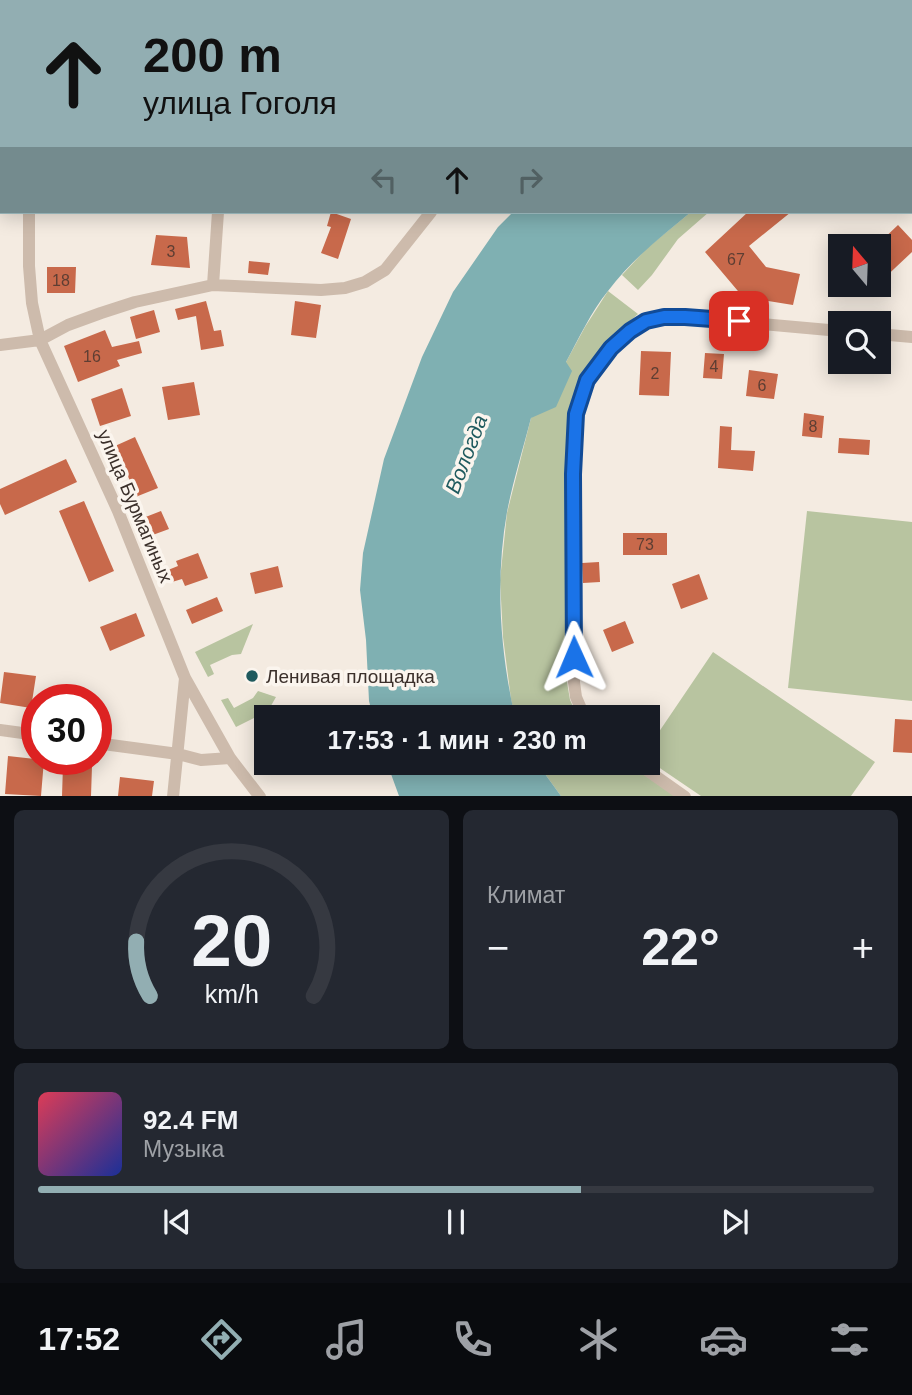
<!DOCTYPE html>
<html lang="ru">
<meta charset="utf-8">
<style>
body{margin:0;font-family:Helvetica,sans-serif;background:#242831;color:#f1f3f6;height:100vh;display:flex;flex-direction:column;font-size:26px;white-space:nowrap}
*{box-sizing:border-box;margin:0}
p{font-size:23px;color:#9ea1a6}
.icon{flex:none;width:38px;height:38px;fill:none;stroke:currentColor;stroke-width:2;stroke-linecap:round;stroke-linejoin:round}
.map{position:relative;height:796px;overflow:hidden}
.side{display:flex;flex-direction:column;gap:14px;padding:14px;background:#0d0f14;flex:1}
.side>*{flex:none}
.guide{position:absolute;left:0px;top:0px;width:914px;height:214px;box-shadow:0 4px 18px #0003;background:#92aeb2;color:#111;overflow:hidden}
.needle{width:46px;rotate:341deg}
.buttons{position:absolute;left:828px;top:234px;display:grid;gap:14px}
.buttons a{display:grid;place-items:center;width:63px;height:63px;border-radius:0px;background:#171b24;box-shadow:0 4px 18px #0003;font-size:35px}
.speed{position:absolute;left:21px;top:684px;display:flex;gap:14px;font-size:35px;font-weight:700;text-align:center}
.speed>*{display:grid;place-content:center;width:91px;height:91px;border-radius:50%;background:#171b24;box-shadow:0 4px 18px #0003;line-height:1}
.speed .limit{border:10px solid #d22;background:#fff;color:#111}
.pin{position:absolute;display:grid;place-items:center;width:60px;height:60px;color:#fff;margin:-30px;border-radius:14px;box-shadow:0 4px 10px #0006}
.me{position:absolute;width:77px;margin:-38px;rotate:359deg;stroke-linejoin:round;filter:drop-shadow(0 0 5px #0008)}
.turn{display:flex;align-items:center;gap:24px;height:147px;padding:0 28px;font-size:32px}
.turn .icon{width:91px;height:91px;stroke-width:2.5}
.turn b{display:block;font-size:49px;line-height:60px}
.lanes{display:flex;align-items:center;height:66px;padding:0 28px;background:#0003;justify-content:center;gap:35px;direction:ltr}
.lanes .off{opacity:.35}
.big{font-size:52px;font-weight:700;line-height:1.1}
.side .card{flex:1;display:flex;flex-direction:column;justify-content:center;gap:10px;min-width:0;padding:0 24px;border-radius:10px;background:#242831}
.side .dial{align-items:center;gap:0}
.dial svg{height:182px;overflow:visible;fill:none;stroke:#363941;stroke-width:7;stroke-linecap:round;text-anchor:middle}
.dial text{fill:#f1f3f6;stroke:none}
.song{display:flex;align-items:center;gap:21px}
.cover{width:84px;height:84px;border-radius:10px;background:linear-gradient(135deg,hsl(350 70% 55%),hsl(230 70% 35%))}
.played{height:7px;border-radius:4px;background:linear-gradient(90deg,#92aeb2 65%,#363941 65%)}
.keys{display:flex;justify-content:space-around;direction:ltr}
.heat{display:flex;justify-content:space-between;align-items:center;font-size:38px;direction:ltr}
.side .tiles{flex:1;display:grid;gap:14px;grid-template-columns:1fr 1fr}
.card:last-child{grid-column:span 2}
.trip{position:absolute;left:254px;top:705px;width:406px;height:70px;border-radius:0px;background:#171b24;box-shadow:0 4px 18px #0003;font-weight:700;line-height:70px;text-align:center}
.tabs{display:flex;height:112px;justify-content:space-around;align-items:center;background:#090b0e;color:#9ea1a6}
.tabs .icon{width:49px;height:49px}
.tabs .on{color:#92aeb2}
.tabs b{font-size:32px;color:#f1f3f6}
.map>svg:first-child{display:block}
.green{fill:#b8c4a0}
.water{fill:#7fb0b2}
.building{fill:#c8694b}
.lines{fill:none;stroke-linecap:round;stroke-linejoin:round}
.minor{stroke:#cdbbac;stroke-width:12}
.route-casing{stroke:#114b97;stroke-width:18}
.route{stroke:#1a73e8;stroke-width:12}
.poi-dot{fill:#1f5a5e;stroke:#fbf5ee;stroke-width:2.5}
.labels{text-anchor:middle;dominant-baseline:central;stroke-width:7;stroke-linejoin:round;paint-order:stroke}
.number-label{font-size:16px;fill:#5e3e33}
.street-label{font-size:19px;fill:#3b302b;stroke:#fbf5ee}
.poi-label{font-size:19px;fill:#3b302b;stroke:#fbf5ee;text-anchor:start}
.water-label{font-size:21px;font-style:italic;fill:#1f5a5e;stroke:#fbf5ee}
</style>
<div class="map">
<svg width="912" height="797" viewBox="0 0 912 797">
<rect width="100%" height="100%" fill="#f4ebe1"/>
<!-- green -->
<path class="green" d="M691,212H709L678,239L652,275L638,290L622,275L647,248Z
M608,291L638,314L613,336L597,356L584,377L567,475V682L570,700L578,717L515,718L511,699L503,637L500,580L507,513L531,418L566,362L585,327Z
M807,511L912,522V701L788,688Z
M253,624L241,654L232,655L210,665L214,674L208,677L195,652Z
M713,652L875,762L851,796H701L648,760V748Z
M258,691L276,697L268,711L236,727L221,700L228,698L234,708L253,698Z
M537,763H627L675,796H561Z"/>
<!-- water -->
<path class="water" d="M513,212H691C662,236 631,260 608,291C591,312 579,338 566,362L572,371L556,407L531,418C523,449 513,481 507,512C495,580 500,651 515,717H373L369,701L366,640L360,590L363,553L384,459L422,357L453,292L498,227Z
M387,763H537L561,796H399Z"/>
<!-- building -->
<path class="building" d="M331,212L351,219L338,259L321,253L331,227L327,226Z
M748,212H791L749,246L766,267L800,274L793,305L743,297L705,252Z
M898,225L912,240V252L878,284V244Z
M156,235L187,237L190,268L151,265Z
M249,261L270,263L268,275L248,273Z
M47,267H76L75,293H47Z
M206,301L214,331L221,330L224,346L201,350L196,316L178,320L175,309Z
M295,301L321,305L316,338L291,335Z
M154,310L160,332L136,339L130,317Z
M105,330L112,347L139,341L142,353L117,360L120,366L78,382L64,346Z
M641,351L671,352L669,396L639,395Z
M705,353L724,354L722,379L703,378Z
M749,370L778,374L774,399L746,396Z
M194,382L200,415L168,420L162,387Z
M122,388L131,416L100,426L91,399Z
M804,413L824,416L822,438L802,436Z
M720,426L732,427L731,450L755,451L753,471L718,468Z
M135,437L158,488L133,498L127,482L130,481L115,446Z
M839,438L870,440L869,455L838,453Z
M66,459L77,482L5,515L0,504V489Z
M84,501L114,571L89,582L59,511Z
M161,511L169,529L150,536L143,518Z
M623,533H667V555H623Z
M198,553L208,578L185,586L182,579L172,582L168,570L178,566L176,561Z
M599,562L600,582L583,583L582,563Z
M278,566L283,587L255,594L250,573Z
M699,574L708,599L681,609L672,584Z
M217,597L223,611L192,624L186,610Z
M136,613L145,636L110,651L100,627Z
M625,621L634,643L612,652L603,630Z
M4,672L36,676L31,708L0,703Z
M895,719L912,720V753L893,752Z
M8,756L44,760L41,796L5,794Z
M63,765L92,766L91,796H62Z
M120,777L154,781L152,796H118Z"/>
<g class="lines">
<!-- minor -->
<path class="minor" d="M54,2V0
M229,2V0
M632,2L634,0
M29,212V266L32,303L40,340L118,511L185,678L230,758L260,797
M213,285L321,290L345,288L365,282L385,270L431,212
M878,334L912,337
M0,345L40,340L68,325L101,313L135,302L213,285L218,212
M585,718L576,697L574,682L573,474L576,414L588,380L611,348L630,331L646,322L664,317H685L840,331
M0,730L37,735
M96,743L178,754L201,760L230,758
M637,763L685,797
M173,797L185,678"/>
</g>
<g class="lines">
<defs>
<path id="route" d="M574,657L573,474L576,414L587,380L611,348L630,331L646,321L664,317H685L739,321"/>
</defs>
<!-- route casing -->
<use href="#route" class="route-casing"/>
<!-- route -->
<use href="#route" class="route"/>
</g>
<!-- markers -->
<circle class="poi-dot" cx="252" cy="676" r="7"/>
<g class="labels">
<!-- number labels -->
<g class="number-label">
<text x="171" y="251">3</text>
<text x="736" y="259">67</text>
<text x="61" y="280">18</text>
<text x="92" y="356">16</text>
<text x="714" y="366">4</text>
<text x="655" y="373">2</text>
<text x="762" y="385">6</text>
<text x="813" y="426">8</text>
<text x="645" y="544">73</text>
</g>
<!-- street labels -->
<g class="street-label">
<text transform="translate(135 506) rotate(67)">улица Бурмагиных</text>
</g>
<!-- poi labels -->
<g class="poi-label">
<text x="266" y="676">Ленивая площадка</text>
</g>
<!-- water labels -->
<g class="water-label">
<text transform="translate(466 454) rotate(-69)">Вологда</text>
</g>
</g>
</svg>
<div class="buttons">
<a><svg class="needle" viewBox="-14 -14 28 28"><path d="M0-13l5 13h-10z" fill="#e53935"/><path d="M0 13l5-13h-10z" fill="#9ea1a6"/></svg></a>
<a><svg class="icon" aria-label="search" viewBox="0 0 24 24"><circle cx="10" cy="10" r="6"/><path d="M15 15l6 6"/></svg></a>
</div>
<div class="speed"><div class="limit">30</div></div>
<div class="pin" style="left:739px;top:321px;background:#d93025"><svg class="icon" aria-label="arrive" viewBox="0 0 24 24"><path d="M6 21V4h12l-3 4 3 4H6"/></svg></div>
<svg class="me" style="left:574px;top:657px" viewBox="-20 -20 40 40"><path d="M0-17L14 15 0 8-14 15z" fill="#1a73e8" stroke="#fff" stroke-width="4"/></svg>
<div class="trip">17:53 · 1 мин · 230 m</div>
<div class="guide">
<div class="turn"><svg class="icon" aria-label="ahead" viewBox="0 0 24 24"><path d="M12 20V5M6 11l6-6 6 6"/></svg><div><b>200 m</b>улица Гоголя</div></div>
<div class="lanes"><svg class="icon off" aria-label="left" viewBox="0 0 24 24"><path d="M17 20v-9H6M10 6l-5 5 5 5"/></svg><svg class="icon" aria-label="ahead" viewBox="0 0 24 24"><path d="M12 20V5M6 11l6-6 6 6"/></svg><svg class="icon off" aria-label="right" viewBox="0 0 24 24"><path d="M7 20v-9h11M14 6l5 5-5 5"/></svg></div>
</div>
</div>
<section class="side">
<div class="tiles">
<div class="card dial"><svg viewBox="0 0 100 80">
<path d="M14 69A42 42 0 1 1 86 69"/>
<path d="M14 69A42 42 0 0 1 8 45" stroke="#92aeb2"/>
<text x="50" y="56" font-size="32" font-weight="700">20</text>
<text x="50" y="72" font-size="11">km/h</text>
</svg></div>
<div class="card"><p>Климат</p>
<div class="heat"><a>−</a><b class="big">22°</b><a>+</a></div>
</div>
<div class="card">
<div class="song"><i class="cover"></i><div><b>92.4 FM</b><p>Музыка</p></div></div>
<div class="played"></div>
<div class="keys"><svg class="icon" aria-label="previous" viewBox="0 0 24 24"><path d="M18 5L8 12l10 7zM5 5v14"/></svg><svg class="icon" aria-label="pause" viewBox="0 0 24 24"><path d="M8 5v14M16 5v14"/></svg><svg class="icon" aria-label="next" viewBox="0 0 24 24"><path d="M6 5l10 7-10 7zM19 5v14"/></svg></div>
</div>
</div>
</section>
<nav class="tabs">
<b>17:52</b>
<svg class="icon on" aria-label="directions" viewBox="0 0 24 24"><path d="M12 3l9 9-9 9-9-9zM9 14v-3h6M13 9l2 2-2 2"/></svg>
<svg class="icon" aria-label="music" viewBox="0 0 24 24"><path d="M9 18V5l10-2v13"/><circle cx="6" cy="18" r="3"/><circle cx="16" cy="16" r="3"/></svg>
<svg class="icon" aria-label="phone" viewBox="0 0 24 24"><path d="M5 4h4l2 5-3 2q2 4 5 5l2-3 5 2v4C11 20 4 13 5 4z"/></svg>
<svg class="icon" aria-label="climate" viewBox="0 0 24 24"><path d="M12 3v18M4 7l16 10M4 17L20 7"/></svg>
<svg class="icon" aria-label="car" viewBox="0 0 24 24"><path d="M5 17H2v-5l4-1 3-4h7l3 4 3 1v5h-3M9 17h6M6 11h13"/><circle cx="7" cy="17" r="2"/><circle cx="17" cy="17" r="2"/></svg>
<svg class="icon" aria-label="filters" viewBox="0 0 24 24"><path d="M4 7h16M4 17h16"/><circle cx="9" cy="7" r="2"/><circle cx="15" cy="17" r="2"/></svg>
</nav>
